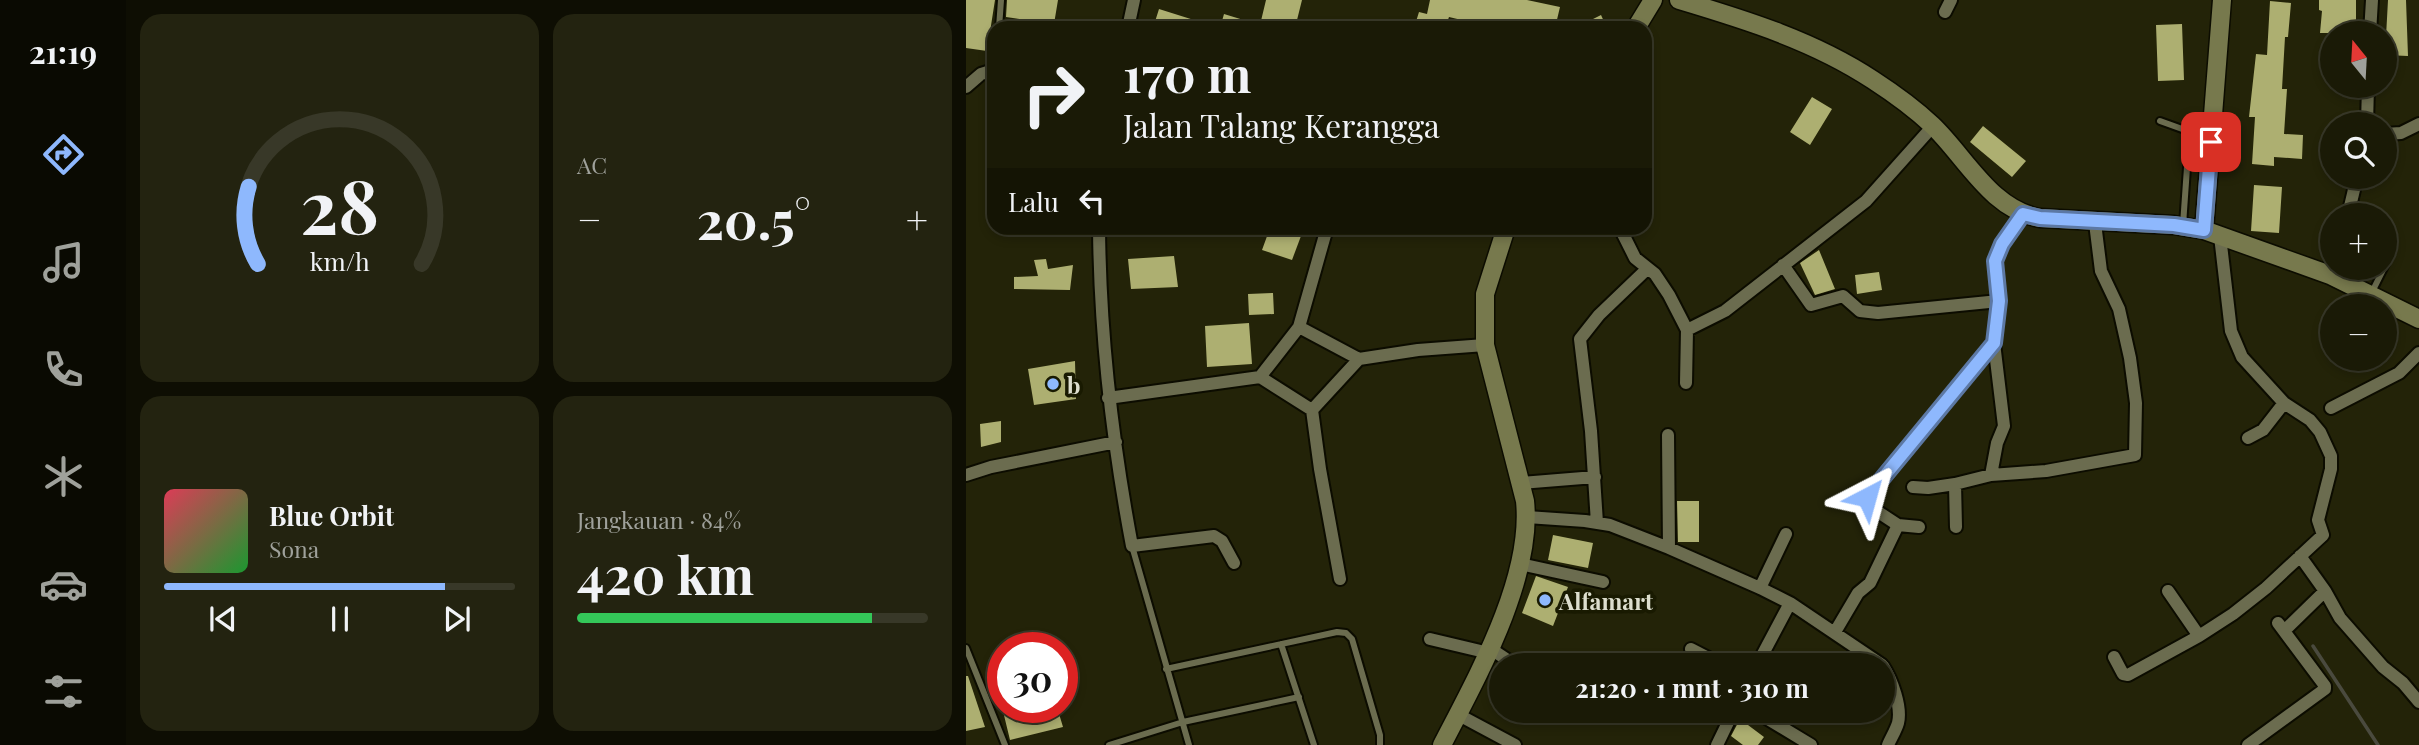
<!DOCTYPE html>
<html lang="id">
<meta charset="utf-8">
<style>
body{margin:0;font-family:"Playfair Display",serif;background:#232310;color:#f1f3f6;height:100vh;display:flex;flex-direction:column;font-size:26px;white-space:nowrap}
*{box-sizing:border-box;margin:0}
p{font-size:23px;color:#9fa19b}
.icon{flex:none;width:38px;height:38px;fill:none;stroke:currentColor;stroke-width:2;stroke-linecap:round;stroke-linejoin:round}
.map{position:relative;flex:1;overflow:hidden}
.details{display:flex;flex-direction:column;gap:14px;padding:14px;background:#0e0e03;width:840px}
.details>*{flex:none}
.hud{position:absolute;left:21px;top:21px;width:665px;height:214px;border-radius:21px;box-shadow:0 4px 10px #0003,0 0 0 2px #383828;background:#1a1a06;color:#f1f3f6;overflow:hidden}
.needle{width:46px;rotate:342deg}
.fabs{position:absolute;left:1354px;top:21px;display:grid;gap:14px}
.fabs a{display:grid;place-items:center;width:77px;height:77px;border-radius:50%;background:#1a1a06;box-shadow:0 4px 10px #0003,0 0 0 2px #383828;font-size:35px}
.speed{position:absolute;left:21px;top:632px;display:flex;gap:14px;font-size:35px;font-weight:700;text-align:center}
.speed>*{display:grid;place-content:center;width:91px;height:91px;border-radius:50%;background:#1a1a06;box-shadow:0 4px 10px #0003,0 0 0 2px #383828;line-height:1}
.speed .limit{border:10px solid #d22;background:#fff;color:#111}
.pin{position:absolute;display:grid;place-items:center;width:60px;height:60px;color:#fff;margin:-30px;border-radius:14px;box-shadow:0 4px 10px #0006}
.me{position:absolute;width:77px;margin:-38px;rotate:39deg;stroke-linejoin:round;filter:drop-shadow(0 0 5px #0008)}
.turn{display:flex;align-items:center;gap:24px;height:147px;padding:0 21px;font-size:32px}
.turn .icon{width:91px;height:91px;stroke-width:2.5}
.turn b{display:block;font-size:49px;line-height:60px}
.then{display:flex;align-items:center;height:66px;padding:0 21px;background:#0003;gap:14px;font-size:26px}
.big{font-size:52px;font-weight:700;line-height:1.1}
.details .tile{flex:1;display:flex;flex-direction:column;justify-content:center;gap:10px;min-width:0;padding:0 24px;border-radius:21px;background:#232310}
.details .dial{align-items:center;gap:0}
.dial svg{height:182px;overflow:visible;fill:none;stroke:#383828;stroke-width:7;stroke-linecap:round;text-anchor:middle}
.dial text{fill:#f1f3f6;stroke:none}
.song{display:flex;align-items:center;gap:21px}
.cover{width:84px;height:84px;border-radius:10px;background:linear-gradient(135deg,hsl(350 70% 55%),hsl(130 70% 35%))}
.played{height:7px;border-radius:4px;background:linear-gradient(90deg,#8eb8fd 80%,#383828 80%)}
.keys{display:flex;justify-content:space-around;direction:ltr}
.heat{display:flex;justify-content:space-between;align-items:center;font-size:38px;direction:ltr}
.charge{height:10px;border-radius:5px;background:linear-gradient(90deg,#34c759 84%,#383828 0)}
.details .tiles{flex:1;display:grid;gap:14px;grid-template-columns:repeat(2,1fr)}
.trip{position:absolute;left:523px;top:653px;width:406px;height:70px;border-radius:35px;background:#1a1a06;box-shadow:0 4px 10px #0003,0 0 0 2px #383828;font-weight:700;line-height:70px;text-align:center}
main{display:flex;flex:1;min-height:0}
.tab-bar{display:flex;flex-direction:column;width:126px;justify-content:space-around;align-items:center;background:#0a0a02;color:#9fa19b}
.tab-bar .icon{width:49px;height:49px}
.tab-bar .current{color:#8eb8fd}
.tab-bar b{font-size:32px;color:#f1f3f6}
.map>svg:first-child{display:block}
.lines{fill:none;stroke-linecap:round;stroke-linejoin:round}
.stream{stroke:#4a4a3e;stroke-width:3.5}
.building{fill:#adaf71}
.lane-casing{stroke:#0c0c00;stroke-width:10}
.street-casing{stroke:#0c0c00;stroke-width:16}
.secondary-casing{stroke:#0c0c00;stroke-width:21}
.lane{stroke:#6b6c4f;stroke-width:6}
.street{stroke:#6b6c4f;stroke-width:12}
.secondary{stroke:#77794d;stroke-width:18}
.route-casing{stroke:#5c78a4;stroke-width:18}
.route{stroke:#8eb8fd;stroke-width:12}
.poi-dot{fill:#8eb8fd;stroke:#191a01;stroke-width:2.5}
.labels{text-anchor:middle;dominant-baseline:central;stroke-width:7;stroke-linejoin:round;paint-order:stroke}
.poi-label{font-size:23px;font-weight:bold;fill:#dddece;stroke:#191a01;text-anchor:start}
</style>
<main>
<nav class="tab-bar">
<b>21:19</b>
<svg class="icon current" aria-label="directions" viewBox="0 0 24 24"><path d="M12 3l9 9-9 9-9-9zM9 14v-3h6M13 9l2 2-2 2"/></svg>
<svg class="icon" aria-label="music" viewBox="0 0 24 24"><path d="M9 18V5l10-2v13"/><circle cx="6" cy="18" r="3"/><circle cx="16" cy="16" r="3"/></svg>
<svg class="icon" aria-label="phone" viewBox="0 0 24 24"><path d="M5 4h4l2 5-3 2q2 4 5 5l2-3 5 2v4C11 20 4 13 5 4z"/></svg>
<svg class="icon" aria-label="climate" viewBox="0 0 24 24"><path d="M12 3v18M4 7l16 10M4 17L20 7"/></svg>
<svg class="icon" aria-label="car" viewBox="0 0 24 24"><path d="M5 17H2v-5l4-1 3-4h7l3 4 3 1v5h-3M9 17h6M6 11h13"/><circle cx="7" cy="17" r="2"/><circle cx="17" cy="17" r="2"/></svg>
<svg class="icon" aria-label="filters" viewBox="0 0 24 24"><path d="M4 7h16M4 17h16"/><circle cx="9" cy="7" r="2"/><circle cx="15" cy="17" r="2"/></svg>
</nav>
<section class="details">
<div class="tiles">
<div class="tile dial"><svg viewBox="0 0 100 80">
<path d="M14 69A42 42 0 1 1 86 69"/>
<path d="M14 69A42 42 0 0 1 10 35" stroke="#8eb8fd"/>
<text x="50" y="56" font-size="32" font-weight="700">28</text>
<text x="50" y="72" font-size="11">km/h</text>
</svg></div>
<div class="tile"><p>AC</p>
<div class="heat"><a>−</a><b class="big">20.5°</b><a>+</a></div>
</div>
<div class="tile">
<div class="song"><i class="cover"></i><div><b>Blue Orbit</b><p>Sona</p></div></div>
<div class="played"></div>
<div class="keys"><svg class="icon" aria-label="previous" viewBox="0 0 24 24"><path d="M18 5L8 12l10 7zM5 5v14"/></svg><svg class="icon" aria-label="pause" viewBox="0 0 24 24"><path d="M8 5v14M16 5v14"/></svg><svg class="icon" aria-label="next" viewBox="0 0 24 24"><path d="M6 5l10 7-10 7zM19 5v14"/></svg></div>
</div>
<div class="tile"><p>Jangkauan · 84%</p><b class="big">420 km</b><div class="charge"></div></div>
</div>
</section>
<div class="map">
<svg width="1453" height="745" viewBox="0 0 1453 745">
<rect width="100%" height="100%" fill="#232308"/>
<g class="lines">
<!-- stream -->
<path class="stream" d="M1347,646L1412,745"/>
</g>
<!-- building -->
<path class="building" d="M0,0H29L21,51L0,48Z
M41,0H92L88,24L40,17Z
M300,0H336L329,28H254L258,14L294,25Z
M464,0H561L594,7L589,28H529L483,17L479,28H448L453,12L461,14Z
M1353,0H1390V33H1354L1356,11L1353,10Z
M1422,0H1440L1442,56L1419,55Z
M1304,1L1325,3L1322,37H1319L1316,89H1321L1318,134L1337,135L1336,159L1308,157V166L1286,164L1289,117H1283L1290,54L1301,55Z
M193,9L247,26V28H187Z
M635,15L641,28H609Z
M1216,24L1218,80L1192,81L1190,25Z
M846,97L866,109L844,145L824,132Z
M1017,126L1060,161L1046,177L1004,142Z
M1288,185L1316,187L1313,233L1285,231Z
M304,228H338L326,260L296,250Z
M853,250L869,289L849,295L834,263Z
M208,256L212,287L165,289L162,259Z
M80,259L82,269L107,265L104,290L48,289V277L72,276L68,260Z
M913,272L916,290L891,294L889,275Z
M307,293L308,314L283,315L282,294Z
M283,323L286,364L241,367L239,326Z
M109,361L110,399L68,405L62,369Z
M35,421V442L15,447L14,424Z
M711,501H733V542H712Z
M587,535L627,543L622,568L582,560Z
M570,576L602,587L587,626L556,613Z
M0,676H2L19,727L0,731Z
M36,707H91L97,727L44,740Z
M774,719L798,737L792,745H777L765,736Z"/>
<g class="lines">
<defs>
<path id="lane" d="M33,28L35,0
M1194,121L1219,130L1223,139L1217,225
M1419,266L1426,252
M1406,292L1418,268
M166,546L223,745
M315,644L348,745
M0,648L39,745
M200,669L371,632L380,633L386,639L414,735V745
M143,745L217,722L333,697"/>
<path id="street" d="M979,12L985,0
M162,28L168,0
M1404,33L1406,0
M0,87L15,74L28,70
M1401,124L1402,86
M1419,134L1435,133L1453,124
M1382,215L1391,177
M133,228C134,335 146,440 166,546L248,536L256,541L268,563
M654,228L669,258L689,274L703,295L721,330
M817,265L845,305L877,296L894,311L912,313L1033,301
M393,359L452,350L519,345
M294,377L346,410L393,359L333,327
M720,383L721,330L759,311L900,201L967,126
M142,398L294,377L333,327L361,228
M1365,408L1433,373L1453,353
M346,410L354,469L374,579
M702,435L703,548
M1282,438L1297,430L1318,403
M0,475L25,467L150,442
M1025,475L1031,443L1038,426L1028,343
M556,483L629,477
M947,487L962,488L989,484
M561,517L619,521L644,525L703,548L794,588L824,603L916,665
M631,523L625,431L614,339L633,315L681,269
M953,527L932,525L900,504L899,499L1028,343L1033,301L1029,261L1036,244L1057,214
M990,527L989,484L1025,475L1080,471L1169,455L1170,403L1164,358L1153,309L1135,271L1129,223
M1334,556L1359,591L1374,618L1417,667L1437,683L1453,702
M554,564L637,582
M794,588L820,534
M1202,591L1233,636
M1318,631L1359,591
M869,632L892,593L904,583L932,525
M464,639L523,653
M525,649L549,665
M725,649L756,665
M1148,657L1157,674L1162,675L1233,636L1267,614L1300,588L1357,535L1352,520L1365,469V456L1354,432L1344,420L1318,403L1276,357L1265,331L1254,236
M791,665L824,603
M917,666C926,680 936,707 932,723C930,730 925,738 922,745
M787,710L845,745
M491,714L549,745
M751,745L768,710
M1282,745L1359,689V686L1312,623"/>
<path id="secondary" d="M713,0C780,20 848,41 907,80C927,93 948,108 966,125C999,156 1025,210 1074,218L1208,225L1238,230L1364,275L1453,319
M670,28L687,0
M1238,230L1256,0
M476,745C511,677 567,578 559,501L519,345V294L540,228"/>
</defs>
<!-- lane casing -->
<use href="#lane" class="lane-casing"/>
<!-- street casing -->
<use href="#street" class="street-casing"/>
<!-- secondary casing -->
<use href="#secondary" class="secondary-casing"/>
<!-- lane -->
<use href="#lane" class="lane"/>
<!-- street -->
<use href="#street" class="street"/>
<!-- secondary -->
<use href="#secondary" class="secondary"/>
</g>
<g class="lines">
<defs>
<path id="route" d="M901,497L1028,343L1033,301L1029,261L1036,244L1057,214L1074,218L1208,225L1238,230L1245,142"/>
</defs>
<!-- route casing -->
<use href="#route" class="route-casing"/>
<!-- route -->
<use href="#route" class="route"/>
</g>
<!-- markers -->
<g class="poi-dot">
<circle cx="87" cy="384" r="7"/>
<circle cx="579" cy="600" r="7"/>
</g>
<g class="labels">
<!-- poi labels -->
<g class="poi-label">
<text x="101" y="384">b</text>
<text x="593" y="600">Alfamart</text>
</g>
</g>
</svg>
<div class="fabs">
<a><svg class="needle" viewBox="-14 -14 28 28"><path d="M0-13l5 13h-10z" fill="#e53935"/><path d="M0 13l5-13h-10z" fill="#9fa19b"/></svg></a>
<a><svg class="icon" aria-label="search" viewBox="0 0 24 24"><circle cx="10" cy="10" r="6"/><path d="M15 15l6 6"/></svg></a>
<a>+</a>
<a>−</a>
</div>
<div class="speed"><div class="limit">30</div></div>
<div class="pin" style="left:1245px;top:142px;background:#d93025"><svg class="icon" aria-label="arrive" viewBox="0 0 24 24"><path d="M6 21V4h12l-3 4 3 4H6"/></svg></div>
<svg class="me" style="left:901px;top:497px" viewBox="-20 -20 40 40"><path d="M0-17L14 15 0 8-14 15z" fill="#8eb8fd" stroke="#fff" stroke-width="4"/></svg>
<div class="trip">21:20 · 1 mnt · 310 m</div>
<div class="hud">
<div class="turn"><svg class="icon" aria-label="right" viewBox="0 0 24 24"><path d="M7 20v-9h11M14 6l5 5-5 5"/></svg><div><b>170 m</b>Jalan Talang Kerangga</div></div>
<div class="then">Lalu<svg class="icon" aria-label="left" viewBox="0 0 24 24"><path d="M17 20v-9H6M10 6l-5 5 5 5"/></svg></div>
</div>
</div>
</main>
